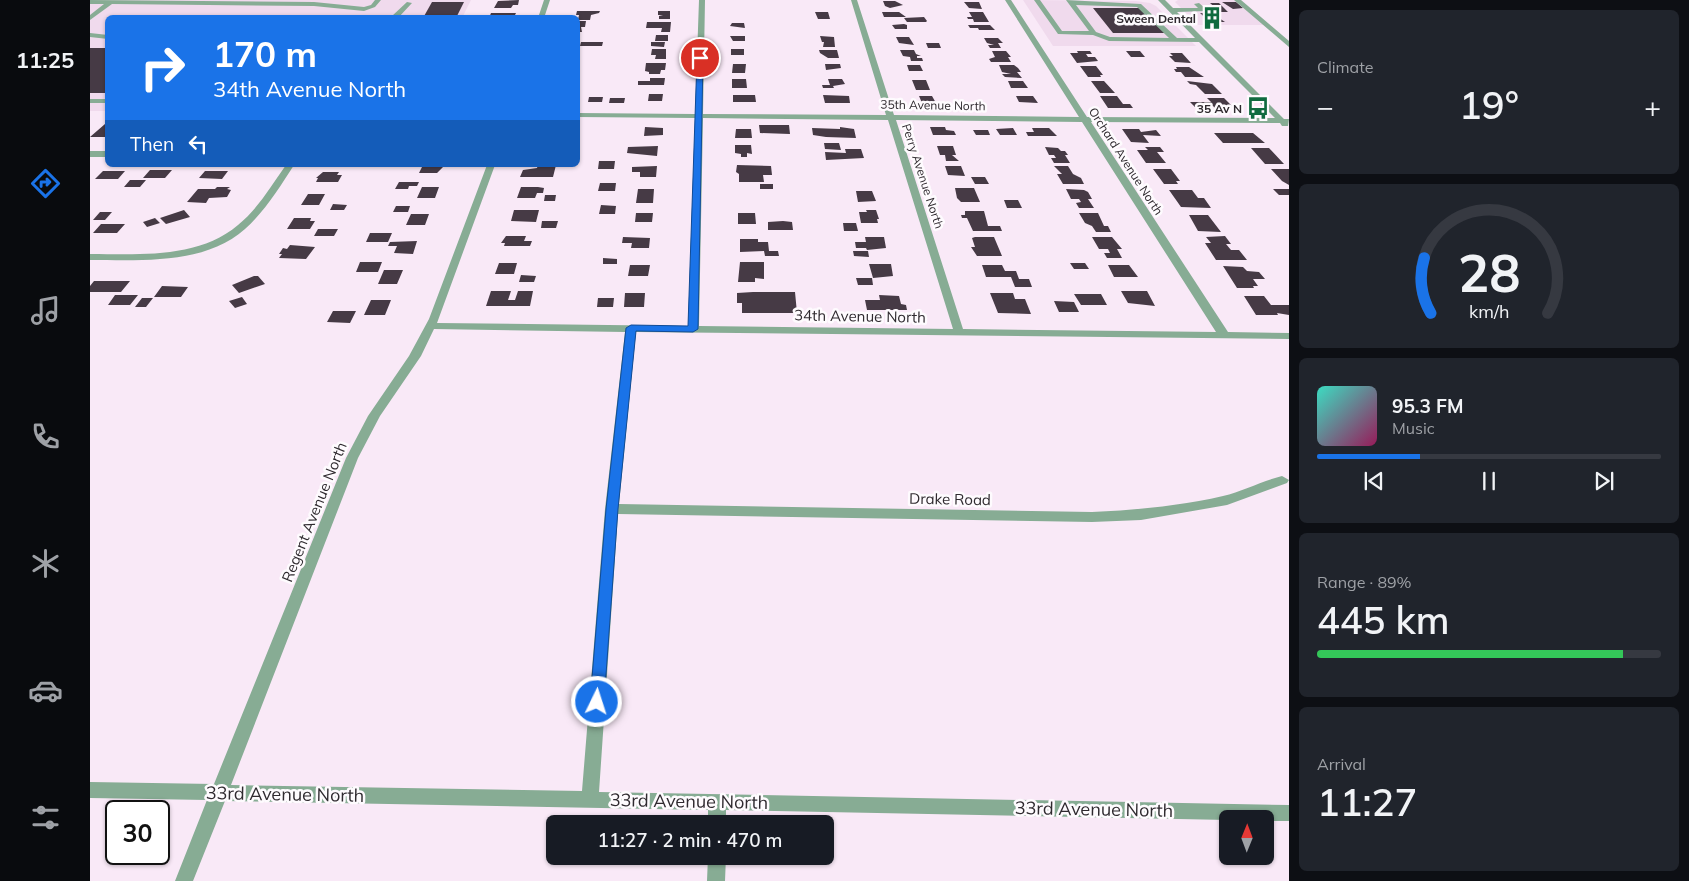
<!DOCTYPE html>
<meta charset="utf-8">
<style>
body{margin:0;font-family:Mulish,sans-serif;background:#20242c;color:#f1f3f6;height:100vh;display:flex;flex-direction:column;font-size:19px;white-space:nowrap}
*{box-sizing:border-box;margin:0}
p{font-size:16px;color:#9ea1a6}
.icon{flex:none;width:28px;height:28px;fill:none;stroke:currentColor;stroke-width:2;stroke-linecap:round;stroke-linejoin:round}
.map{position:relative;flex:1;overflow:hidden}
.panel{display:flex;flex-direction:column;gap:10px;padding:10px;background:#0d0f14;width:400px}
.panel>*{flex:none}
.hud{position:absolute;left:15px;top:15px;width:475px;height:152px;border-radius:8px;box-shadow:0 1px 4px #0004;background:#1a73e8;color:#fff;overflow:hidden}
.needle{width:32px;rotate:1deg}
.tools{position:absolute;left:1129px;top:810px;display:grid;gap:10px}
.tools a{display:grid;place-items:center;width:55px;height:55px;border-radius:8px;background:#171b24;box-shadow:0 1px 4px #0004;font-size:25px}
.speed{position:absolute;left:15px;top:800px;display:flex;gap:10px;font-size:25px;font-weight:700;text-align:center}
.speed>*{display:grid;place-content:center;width:65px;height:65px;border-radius:50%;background:#171b24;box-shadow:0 1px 4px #0004;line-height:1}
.speed .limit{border:2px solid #111;border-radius:8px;background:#fff;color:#111}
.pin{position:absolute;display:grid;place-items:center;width:42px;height:42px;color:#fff;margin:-21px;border:2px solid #fff;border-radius:50%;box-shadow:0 1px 5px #0007}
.me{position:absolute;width:55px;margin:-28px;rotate:4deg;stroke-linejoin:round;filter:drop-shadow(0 0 4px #0008)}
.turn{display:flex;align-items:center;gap:18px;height:105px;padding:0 25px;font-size:22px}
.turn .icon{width:65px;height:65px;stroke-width:2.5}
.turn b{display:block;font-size:35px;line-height:42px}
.then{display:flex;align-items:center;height:48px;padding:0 25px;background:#0003;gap:10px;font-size:19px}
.big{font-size:38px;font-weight:600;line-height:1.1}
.panel .widget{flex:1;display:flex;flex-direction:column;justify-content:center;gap:8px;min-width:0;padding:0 18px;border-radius:8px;background:#20242c}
.panel .dial{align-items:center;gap:0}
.dial svg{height:130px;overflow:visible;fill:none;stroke:#363941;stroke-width:7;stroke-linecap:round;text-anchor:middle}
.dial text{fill:#f1f3f6;stroke:none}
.song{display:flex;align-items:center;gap:15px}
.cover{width:60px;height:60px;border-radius:8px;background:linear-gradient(135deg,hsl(170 70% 55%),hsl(330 70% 35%))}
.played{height:5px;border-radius:2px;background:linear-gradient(90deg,#1a73e8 30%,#363941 30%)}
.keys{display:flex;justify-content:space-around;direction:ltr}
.heat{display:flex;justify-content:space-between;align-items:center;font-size:28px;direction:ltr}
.charge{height:8px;border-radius:4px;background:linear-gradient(90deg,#34c759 89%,#363941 0)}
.trip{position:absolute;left:456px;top:815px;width:288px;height:50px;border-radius:8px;background:#171b24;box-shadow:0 1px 4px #0004;font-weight:600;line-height:50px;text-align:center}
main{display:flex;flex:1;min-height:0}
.menu{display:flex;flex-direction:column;width:90px;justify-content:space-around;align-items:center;background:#090b0e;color:#9ea1a6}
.menu .icon{width:35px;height:35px}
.menu .current{color:#1a73e8}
.menu b{font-size:22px;color:#f1f3f6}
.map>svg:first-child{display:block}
.built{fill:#f0daed}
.building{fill:#463a45}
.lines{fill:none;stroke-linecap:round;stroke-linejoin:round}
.minor{fill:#87ac94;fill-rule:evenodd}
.route{fill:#1a73e8;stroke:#114b97}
.labels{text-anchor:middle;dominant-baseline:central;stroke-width:5;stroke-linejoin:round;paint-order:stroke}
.far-poi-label{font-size:12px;font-weight:bold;fill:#2f2a2f;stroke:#fefbfe;text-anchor:end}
.far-street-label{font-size:12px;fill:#2f2a2f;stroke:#fefbfe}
.street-label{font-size:15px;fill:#2f2a2f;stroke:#fefbfe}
.near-street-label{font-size:18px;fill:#2f2a2f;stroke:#fefbfe}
</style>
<main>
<nav class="menu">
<b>11:25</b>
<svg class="icon current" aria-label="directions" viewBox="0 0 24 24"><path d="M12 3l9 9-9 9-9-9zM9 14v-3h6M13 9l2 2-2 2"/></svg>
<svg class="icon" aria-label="music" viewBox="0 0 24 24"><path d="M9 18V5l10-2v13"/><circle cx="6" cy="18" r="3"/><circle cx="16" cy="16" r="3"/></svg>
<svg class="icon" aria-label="phone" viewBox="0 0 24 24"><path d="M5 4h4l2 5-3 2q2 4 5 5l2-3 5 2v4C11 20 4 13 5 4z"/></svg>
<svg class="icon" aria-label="climate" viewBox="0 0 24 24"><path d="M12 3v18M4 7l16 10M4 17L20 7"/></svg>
<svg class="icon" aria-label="car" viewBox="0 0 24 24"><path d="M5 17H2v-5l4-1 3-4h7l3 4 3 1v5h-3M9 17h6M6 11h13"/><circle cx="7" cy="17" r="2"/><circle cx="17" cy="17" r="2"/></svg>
<svg class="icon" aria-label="filters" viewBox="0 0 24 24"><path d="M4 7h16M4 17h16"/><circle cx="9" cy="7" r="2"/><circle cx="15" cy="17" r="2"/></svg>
</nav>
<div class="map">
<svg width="1199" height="881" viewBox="0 0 1199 881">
<rect width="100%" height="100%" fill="#f9e9f7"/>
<!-- built -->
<path class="built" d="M0,0H381L372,18H18L17,111H0Z
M933,0L1046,1L1060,3L1066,6L1106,46H963Z
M1088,0H1148L1177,25H1108L1085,2Z"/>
<!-- building -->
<path class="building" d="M429,0L428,5H423L421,8H404L408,1Z
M793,1H805L813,5L800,8L795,6Z
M342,2H374L366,18H333Z
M874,2H889L892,9L879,8Z
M1132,2H1146L1153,8L1143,9Z
M1120,3H1129L1138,12H1130Z
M1003,8H1054L1078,33H1023Z
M487,11H510L509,13L501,15L500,20H488L489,15H486Z
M568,11H580V19H569V16L573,15H568Z
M725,12H738L740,19H728Z
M792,12H809L816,17H794Z
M879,12H893L899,22H884L883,19H878L877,17H882Z
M401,13H426L424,17L399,18Z
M1110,13L1123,14L1135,22H1120Z
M834,17L837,21L836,22H817L814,18Z
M488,21H496L495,27H491L492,32H488Z
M557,22H581L580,32H571L572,28H556Z
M654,23L655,28L640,26L642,23Z
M814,24L817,25V29H805L802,25Z
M878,25H900L905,30H889L888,28H880Z
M566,35H578V41H565Z
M640,36H655V41H643Z
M730,36L744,37L745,47H733L734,42H732Z
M806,37H819L824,45L809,43Z
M894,38H908L913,43H908L911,48H900L898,45H904L897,43Z
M491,42H513L512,46H490Z
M561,42H575L574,47L561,46Z
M836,43H849L851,48H838Z
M0,48H18V93H0Z
M562,49H576V59H565L566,55H561Z
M641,49H654V55H641Z
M729,50H747L749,58H738L730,53Z
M810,50H824L826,54L831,56H827V58H832L833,61H821L820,57L813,56Z
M902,51H916L921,57H918L921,62H901L899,59L905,57Z
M987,51H1000L1002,54H996L998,57H1005L1008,61L987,63L980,53H988Z
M1036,51H1050L1055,57H1041Z
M1080,53H1092L1101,63L1085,62L1079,56H1083Z
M556,63H576L575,70H571L570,74H559V72L555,71Z
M643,64H656L655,73H642Z
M735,64H750L751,68L736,70Z
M817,65H830L833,71H819Z
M909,65H924L928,68L931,72H927L932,78L915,77L912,74H921L912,72Z
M990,66H1006L1013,75H1010L1011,77H998Z
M1086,67H1099L1114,77H1095L1091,72H1086L1084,69H1087Z
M560,78H575L574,85H548V81H560Z
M642,79H656L657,88H642Z
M738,79H752L755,84L743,86L744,88H733L732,85H740Z
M822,80H836L840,90H826Z
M918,81H933L938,88H921Z
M1001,81H1014L1025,93H1010Z
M1097,81L1122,84L1132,94H1115L1106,85L1100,84Z
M559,94H573L572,101H558Z
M643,95H665L666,102H643Z
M733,95L759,96L760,103H735Z
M829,96H842L846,103L842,104L847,108H834L835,103H832Z
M926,96H943L948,103L929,102Z
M1010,96H1027L1033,104H1040L1043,108H1018Z
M499,97H513L512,102H498Z
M520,98H535L534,103H519Z
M1117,98H1134L1144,108H1125L1123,106L1105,107L1100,102H1121Z
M15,124H18V135L15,137H0Z
M669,125H699L700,134L670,133Z
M555,127L573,128V135L554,136Z
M750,127L764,129L766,138L736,137L723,135L722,128L750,129Z
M840,127H855L856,130L864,131L866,135H843Z
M923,128L927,135H910L906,129Z
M942,128H959L967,136H938L936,132H944Z
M646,129H661L662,138H645Z
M1032,129H1049L1051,132L1066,130L1071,136L1053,135L1059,143L1041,142Z
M883,130H898L900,135H886Z
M1124,133H1163L1175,143H1133Z
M734,143H749L751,150L735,149Z
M645,145H661L662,154L657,153V157H651V154L645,153Z
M568,146L567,156L537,153L538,147Z
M847,146H863L866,155H862L869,161H856L855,155H850Z
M955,147L968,148L971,151H975L978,155H975L980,163H964L961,158H966L964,155H959Z
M1055,147H1070L1074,152H1067L1076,163H1056L1047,150H1058Z
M1161,148H1179L1194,164H1175Z
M755,149H771L774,158L736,160L735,152L756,153Z
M509,161H525L524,169H508Z
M333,165H363L353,167L347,173H329Z
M448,165H466L463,177H430L433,170L447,168Z
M647,165L681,166L682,175H673L674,182H649V174L646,172Z
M567,166L566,177H550V172H542V167Z
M855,166H871L875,176L858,175Z
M964,166H978L983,174L991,178L994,184H973L967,174H972Z
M1063,169H1081L1090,181H1086L1088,184H1074Z
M1181,169H1199V185L1192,181Z
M60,170H82L75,178H53Z
M13,171H35L28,179H5Z
M115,171H138L132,179L109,178Z
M233,172H249L247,175H252L248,182H226L228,178H226Z
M881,177H895L899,184H885Z
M40,180H56L50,187H34Z
M309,182H329L327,186H319L318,189H305Z
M510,183H526L525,191H508Z
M670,184H683V189H670Z
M127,187H140L137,189L141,190L137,197L119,198L116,203L97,202L108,189H125Z
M332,187H349L345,198H327Z
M431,187H448L454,188L453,193H447L445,198H427Z
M865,188H884L890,202H871L867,198Z
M548,189H564L563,203H546Z
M976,189L994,190L998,192L1002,199H998L1004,208H989L986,203L991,202L989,199H981Z
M1183,189H1199V195H1189Z
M1079,190H1102L1108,198H1114L1121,208L1091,207Z
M766,191H782L786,201L768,202Z
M218,194H235L229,205H211Z
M455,195H466L465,201H454Z
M914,200H928L932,208H917Z
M243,204L257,205L254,210H240Z
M511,205L526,206L525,214H509Z
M306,206H320L318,212H303Z
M94,210L100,217L76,224L70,218Z
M424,210H449L446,222L421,221Z
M776,210H786L789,219H787L788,223H771L769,212H777Z
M875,211H894L898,226H910L912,231H883L877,218H872L871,215H875Z
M10,212H22L15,220H3Z
M546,213H563L562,222H545Z
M648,213H665L666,224H648Z
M989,213H1008L1014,226H1018L1021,232H1006L1002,226L995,223Z
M321,214H339L335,225H316Z
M1099,215H1118L1131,232L1108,231Z
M65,218L70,223L57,227L53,222Z
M204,218H221L220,221H225L220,229H197Z
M452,221H468L466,228H451Z
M693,221L702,222L703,230H678V222Z
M753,223H766L768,231H754Z
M11,224H35L27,233H3Z
M228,229H248L244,236H224Z
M280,233H302L298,242H276Z
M416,236H436L434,241H442L440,246H414L415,243H411Z
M1135,236L1141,244H1136L1141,250H1149L1157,260H1126L1115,243H1121L1116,237Z
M533,237L560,238L559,248H541L542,243H532Z
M775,237H794L796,248L777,250L776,248H766L765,242H776Z
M885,237H904L912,256H887L881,247H885L882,238Z
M1002,237H1022L1032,249H1027L1032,258H1017L1014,253H1020L1018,249H1009Z
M650,239H668V242H678L679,251H688L689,256H675L674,251L650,252Z
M327,241L323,254L304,253L307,246H298L300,242Z
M200,245L225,247L216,259L189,258L192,254H189L193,248L197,249Z
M763,251H778L779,257L764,256Z
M513,258L527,259V264H513Z
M270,262H292L288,272H266Z
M650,262H674V279L665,278V282H648Z
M409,263H427L424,274H405Z
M980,263H995L999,269H984Z
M779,264H801L803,276L783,278Z
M540,265H560L558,276H538Z
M892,265H912L915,271H926L929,279H939L942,287H925L921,277H896Z
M1018,265H1039L1048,277H1024Z
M1133,266L1153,267L1157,271L1169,272L1175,279H1163L1168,286H1163L1164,288H1147Z
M294,270H313L307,284H288Z
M431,275L446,276L444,282H429Z
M164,276H168L175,284L149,293L142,285Z
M766,278H782L783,285H768Z
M4,281H40L31,292H0V286Z
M72,286L98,287L91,297H64Z
M401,291H421L418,300H425L428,291H443L440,306H396Z
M1031,291H1057L1065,306L1038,303Z
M663,292H705L707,313H652V303H647V293Z
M535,293H555L554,307H534Z
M900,293H923L925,299H935L941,314L908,313Z
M984,294H1011L1017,305H991Z
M25,295H48L40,305H18Z
M789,295L809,296L811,304L816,305L817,310H777L775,300H790Z
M1154,296H1174L1181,305H1199V315L1187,313L1188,315H1166Z
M152,297L157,304L145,308L139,301Z
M52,298H63L56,307H45Z
M508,298H524L523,307H507Z
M281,300H301L295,315H274Z
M964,301L984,302L989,312H969Z
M243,311H266L260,323L237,322Z"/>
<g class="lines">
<!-- minor -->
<path class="minor" d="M0,0L224,2L274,7L281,5L285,0H291L285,7L274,11L224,6L22,4L0,20V15L14,4H0Z
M454,0H460L454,18H448Z
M609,0H615L613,114L796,115L761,0H767L804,115L989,117L915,0H921L997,117L1185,118L1109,42L1019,41L1003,35L968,34L944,0H950L972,31H999L976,0L1051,4L1087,38H1105L1068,0H1075L1083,8H1108L1104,4L1109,3L1116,9V11L1087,12L1194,119H1199L1198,126H1192L1190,123L1001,122L1138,332L1199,333V339L546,332L529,504L1002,512C1046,510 1090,506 1133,496C1153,491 1172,481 1192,476L1199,480L1197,483L1137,505L1051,520L1002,522L528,514L509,792L1199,805V821H1175V819L1138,820L636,810V824H618V810L135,801L103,881H85L117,800L0,798V782L124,784L256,458L278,416L319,356L339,319L397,165H405L347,323L598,326L605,118L488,117V113L605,114ZM986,5L1047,7L1079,38L1020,37L1006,32ZM613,118L798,120L863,329L609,326ZM806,120L992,122L1126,332L873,329ZM344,329L535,332L515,509L492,791L141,785L268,458L290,416L331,356Z
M1144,0H1151L1199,41V47Z
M317,2L322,3L308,18L265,17L268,15L302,16Z
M0,33L18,35V39L0,37Z
M0,99H18V103H0Z
M0,151H18V157H0Z
M196,165H204C190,187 175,211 155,229C115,265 51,260 0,260V254C49,254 108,259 148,225C168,209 181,186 196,165Z
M618,856H636L635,881H617Z"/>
</g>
<!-- route -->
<path class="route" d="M610,56L613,58L608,329L603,332L546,331L528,509L514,702L512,707L507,709L502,707L500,702L516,509L536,328L541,325L598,326L607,58Z"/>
<!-- icons -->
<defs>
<symbol id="building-bare" viewBox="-9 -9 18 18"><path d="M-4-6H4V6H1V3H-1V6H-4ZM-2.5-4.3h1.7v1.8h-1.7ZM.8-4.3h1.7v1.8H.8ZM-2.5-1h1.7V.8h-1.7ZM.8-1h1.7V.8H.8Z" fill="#0f6b3f" stroke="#fefbfe" stroke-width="2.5" paint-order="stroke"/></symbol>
<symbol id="bus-bare" viewBox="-9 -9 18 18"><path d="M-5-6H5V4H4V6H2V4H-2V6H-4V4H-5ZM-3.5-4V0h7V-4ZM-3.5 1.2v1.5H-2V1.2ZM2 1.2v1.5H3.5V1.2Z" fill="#0f6b3f" stroke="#fefbfe" stroke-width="2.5" paint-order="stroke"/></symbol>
</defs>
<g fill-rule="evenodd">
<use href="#building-bare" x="1106" y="2" width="32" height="32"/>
<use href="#bus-bare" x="1152" y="92" width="32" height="32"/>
</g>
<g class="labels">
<!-- far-poi labels -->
<g class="far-poi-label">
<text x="1106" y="18">Sween Dental</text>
<text x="1152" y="108">35 Av N</text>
</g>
<!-- far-street labels -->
<g class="far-street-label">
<text transform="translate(843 105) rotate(1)">35th Avenue North</text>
<text transform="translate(1036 161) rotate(57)">Orchard Avenue North</text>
<text transform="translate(833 176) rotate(72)">Perry Avenue North</text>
</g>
<!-- street labels -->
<g class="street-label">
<text transform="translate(770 316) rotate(1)">34th Avenue North</text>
<text transform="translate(860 499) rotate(1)">Drake Road</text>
<text transform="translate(224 512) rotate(-68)">Regent Avenue North</text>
</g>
<!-- near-street labels -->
<g class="near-street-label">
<text transform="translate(195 794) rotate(1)">33rd Avenue North</text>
<text transform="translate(599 801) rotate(1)">33rd Avenue North</text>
<text transform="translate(1004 809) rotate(1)">33rd Avenue North</text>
</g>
</g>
</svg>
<div class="tools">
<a><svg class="needle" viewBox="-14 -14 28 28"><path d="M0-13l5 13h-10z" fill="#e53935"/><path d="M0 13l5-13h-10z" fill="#9ea1a6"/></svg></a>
</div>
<div class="speed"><div class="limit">30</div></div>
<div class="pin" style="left:610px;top:58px;background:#d93025"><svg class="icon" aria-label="arrive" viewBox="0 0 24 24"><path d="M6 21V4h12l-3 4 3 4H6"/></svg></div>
<svg class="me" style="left:507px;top:702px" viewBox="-20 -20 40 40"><circle r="17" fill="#1a73e8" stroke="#fff" stroke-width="3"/><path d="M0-11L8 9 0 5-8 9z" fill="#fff"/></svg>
<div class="trip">11:27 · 2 min · 470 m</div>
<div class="hud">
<div class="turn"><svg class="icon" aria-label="right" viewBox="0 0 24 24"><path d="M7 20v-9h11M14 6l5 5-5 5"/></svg><div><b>170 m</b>34th Avenue North</div></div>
<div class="then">Then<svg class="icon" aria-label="left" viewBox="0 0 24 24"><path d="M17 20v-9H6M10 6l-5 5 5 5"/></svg></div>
</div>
</div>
<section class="panel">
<div class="widget"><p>Climate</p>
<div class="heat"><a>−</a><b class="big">19°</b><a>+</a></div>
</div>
<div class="widget dial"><svg viewBox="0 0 100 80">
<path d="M14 69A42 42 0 1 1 86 69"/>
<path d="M14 69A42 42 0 0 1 10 35" stroke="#1a73e8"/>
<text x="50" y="56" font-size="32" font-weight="700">28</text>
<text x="50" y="72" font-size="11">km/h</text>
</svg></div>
<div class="widget">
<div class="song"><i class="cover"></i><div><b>95.3 FM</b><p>Music</p></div></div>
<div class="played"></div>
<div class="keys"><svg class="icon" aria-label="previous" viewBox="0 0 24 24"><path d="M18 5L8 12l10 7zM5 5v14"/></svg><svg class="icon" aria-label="pause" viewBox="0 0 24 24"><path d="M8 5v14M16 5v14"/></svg><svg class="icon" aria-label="next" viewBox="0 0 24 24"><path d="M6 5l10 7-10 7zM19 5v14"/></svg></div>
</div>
<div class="widget"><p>Range · 89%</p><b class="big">445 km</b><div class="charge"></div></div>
<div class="widget"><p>Arrival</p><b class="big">11:27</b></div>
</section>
</main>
